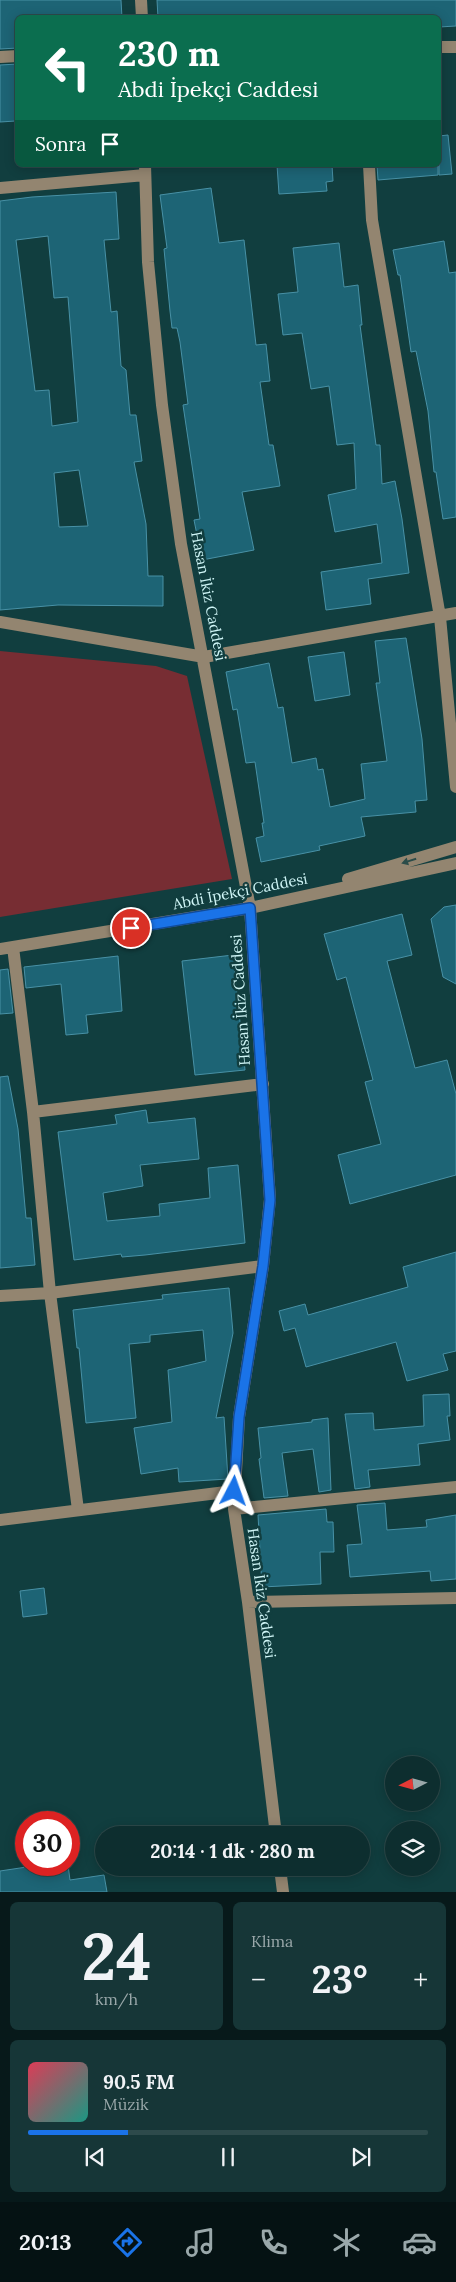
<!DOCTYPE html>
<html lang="tr">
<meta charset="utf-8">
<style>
body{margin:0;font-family:Lora,serif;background:#163637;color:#f1f3f6;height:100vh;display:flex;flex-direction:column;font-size:19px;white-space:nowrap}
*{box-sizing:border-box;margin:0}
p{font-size:16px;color:#9aa8aa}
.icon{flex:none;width:28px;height:28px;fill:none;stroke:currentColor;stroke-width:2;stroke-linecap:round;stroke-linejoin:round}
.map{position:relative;height:1892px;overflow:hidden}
.side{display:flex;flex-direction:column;gap:10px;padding:10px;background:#07191a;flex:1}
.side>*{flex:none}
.banner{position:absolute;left:15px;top:15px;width:426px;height:152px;border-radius:8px;box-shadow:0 2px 12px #0003,0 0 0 1px #2d4a4b;background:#0b6e4f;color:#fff;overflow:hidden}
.needle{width:32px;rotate:264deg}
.controls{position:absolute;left:385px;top:1756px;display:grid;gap:10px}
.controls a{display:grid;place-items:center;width:55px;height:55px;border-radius:50%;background:#0d2e2f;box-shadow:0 2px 12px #0003,0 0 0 1px #2d4a4b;font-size:25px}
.speed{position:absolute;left:15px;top:1811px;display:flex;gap:10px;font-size:25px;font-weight:700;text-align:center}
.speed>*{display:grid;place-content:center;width:65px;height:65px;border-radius:50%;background:#0d2e2f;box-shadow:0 2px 12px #0003,0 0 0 1px #2d4a4b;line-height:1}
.speed .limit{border:8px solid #d22;background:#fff;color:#111}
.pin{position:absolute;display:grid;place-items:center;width:42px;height:42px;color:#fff;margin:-21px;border:2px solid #fff;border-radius:50%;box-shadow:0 1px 5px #0007}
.me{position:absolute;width:55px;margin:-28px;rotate:4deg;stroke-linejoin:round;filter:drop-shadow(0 0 4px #0008)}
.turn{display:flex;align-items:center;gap:18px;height:105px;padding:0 20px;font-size:22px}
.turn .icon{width:65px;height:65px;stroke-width:2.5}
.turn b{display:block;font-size:35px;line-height:42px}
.then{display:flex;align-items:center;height:48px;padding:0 20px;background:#0003;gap:10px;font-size:19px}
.big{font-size:38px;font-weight:800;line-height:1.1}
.side .widget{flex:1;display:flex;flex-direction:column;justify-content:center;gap:8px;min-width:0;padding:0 18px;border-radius:8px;background:#163637}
.side .dial{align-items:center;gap:0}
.dial b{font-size:65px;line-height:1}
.song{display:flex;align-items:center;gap:15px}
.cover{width:60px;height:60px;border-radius:8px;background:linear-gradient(135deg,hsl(350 70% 55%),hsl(170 70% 35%))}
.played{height:5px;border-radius:2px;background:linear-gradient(90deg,#1a73e8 25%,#2d4a4b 25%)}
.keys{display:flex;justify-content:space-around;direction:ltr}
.heat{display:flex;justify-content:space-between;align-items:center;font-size:28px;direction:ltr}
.side .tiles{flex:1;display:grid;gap:10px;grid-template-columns:1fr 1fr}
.widget:last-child{grid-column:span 2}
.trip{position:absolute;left:95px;top:1826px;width:275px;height:50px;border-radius:25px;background:#0d2e2f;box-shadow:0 2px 12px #0003,0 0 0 1px #2d4a4b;font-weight:800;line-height:50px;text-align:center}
.dock{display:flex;height:80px;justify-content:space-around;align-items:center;background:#051213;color:#9aa8aa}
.dock .icon{width:35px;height:35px}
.dock .current{color:#1a73e8}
.dock b{font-size:22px;color:#f1f3f6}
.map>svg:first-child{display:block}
.green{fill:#772d33}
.building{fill:#1d6475;stroke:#4891a6;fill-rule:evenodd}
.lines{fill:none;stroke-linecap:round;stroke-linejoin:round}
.minor{stroke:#938570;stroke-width:12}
.oneway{fill:#2b4c49}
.route-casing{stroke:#114b97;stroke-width:12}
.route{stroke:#1a73e8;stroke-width:9}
.labels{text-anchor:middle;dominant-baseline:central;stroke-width:5;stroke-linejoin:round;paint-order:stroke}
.street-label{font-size:15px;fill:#cff5f6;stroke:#113e3f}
</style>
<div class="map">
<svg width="456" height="1892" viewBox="0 0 456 1892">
<rect width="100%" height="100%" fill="#113e3f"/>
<!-- green -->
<path class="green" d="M0,651L156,666L187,676L232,879L0,917Z"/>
<!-- building -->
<path class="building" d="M0,0H121L122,18H18V48L0,49Z
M157,0H456V26L439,27V18H158Z
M18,64V118H16V121L0,122V65Z
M448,135L452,174L439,175V136Z
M277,165H332L333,181L326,182L327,191L279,194Z
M377,165H438V175L378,180Z
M211,188L219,243L244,240L256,345L266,344L270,381L260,382L269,445H273L280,486L242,492L254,550L202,560L194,520L200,519L183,405L188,404L180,342L177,328H172L170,311L164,249L167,248L160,195Z
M116,192L119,239L104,240L111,312L117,311L121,366L126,370L130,415H136L142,461L134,462L146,524L148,576H163V606L58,605L0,610V201L32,197ZM48,236L54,298L68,297L78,422L52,426L49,390L35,391L16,240ZM79,470L88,526L59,527L54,473Z
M444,241L449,273L456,272V517L443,519L436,472H434L428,411L416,351L411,352L400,275H398L393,250Z
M339,243L344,287L358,285L362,325H360L376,445H380L382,484L395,481L402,519L409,573L368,579L371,604L326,610L321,572L382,563L377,524L335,532L328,495L356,489L354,443L337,445L329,386L311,389L302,333L283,335L278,294L298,292L293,248Z
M406,638L422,739L427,800L415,801L416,812L361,817L365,836L319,846L320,850L261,862L256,838L264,836L262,823H264L255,762L246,763L237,709L233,710L226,672L269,663L278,708L283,707L292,763L316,758L318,770L323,769L330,807L365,799L361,764L387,761L376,683H380L375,641Z
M344,652L350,695L315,701L308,657Z
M456,905V984L443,977L431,919L444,907Z
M402,914L412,955L387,961L415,1068L447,1060L456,1094V1175L350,1204L338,1155L381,1144L365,1082L373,1080L346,977L337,980L324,934Z
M233,955L245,1070L195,1075L182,961Z
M118,956L122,1011L86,1015L88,1033L66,1035L61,984L26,988L24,967Z
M8,969L13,1013L0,1014V970Z
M8,1076L18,1129L26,1218H31L35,1265L0,1268V1077Z
M146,1110L148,1123L195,1118L199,1159L140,1165L143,1186L103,1193L107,1221L160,1216L159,1204L210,1198L208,1168L238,1165L245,1243L145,1255L122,1257L121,1254L74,1260L58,1132L117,1124L115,1115Z
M456,1252V1351L443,1354L448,1370L407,1381L396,1342L306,1367L295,1328L284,1331L279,1311L305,1304L308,1315L408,1287L403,1267Z
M229,1288L233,1333L216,1418L224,1417L228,1479L179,1482L178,1468L141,1474L134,1428L172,1422L168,1370L206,1361L203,1330L150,1335V1342L129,1344L136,1418L86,1423L79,1348H77L73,1310L163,1299L162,1295Z
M449,1394L450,1416H447L450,1440L418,1444L420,1465L368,1470L370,1487L355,1489L345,1414L373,1413L374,1430L424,1426L423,1395Z
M328,1418L331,1490L319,1492L313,1449L282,1453L288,1496L264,1498L259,1459L261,1458L258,1428L312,1422V1420Z
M385,1503L387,1530L427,1527L426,1520L456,1515V1579L431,1581L430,1571L350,1577L347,1545L362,1544L357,1505Z
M326,1509L327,1522H333L334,1552H320L321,1584L262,1587L258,1515Z
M44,1588L47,1614L23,1617L20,1591Z
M40,1865H68L70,1880L104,1875L107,1892H0V1871Z"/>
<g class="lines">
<!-- minor -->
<path class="minor" d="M141,0L142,18
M439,47H456
M0,57L18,56
M145,165L148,262L162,405L181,544L250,908L270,1199L263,1266L239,1417L234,1509L248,1602L276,1835
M369,165L372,220L440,617L456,787
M0,188L145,175
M0,622L204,657L456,613
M348,879L456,847
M13,947L33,1112L50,1293L78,1510
M0,949L250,908L456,863
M33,1112L263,1084
M0,1296L50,1293L263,1266
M234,1509L456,1487
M0,1520L234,1491
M248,1602L456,1598
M280,1868L283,1892"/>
</g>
<!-- one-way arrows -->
<defs><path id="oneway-solid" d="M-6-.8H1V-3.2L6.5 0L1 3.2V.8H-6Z" transform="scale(1.25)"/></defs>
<use class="oneway" href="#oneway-solid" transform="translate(409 861) rotate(163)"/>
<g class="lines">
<defs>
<path id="route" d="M131,928L250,908L270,1200L263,1266L239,1417L234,1491"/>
</defs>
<!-- route casing -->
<use href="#route" class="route-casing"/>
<!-- route -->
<use href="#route" class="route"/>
</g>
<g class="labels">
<!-- street labels -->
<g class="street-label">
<text transform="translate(209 596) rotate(79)">Hasan İkiz Caddesi</text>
<text transform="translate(240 891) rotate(-11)">Abdi İpekçi Caddesi</text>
<text transform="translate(240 1000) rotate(-94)">Hasan İkiz Caddesi</text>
<text transform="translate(262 1593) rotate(82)">Hasan İkiz Caddesi</text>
</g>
</g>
</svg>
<div class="controls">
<a><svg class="needle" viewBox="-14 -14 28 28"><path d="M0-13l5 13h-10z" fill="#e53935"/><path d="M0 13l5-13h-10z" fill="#9aa8aa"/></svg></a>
<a><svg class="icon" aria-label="layers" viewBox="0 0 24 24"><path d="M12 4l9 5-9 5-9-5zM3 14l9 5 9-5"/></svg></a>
</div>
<div class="speed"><div class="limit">30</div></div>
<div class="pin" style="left:131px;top:928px;background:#d93025"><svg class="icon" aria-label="arrive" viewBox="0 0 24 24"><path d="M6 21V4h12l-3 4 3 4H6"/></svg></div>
<svg class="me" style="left:234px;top:1491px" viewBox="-20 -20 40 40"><path d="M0-17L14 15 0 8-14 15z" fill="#1a73e8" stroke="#fff" stroke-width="4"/></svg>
<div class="trip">20:14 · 1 dk · 280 m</div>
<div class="banner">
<div class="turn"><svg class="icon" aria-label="left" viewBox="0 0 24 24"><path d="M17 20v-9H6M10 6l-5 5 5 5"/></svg><div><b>230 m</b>Abdi İpekçi Caddesi</div></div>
<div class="then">Sonra<svg class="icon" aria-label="arrive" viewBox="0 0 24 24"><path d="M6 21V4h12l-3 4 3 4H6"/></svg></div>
</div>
</div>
<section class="side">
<div class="tiles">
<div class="widget dial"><b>24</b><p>km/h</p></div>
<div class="widget"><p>Klima</p>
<div class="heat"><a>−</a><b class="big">23°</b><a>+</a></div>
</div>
<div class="widget">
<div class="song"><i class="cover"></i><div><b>90.5 FM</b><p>Müzik</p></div></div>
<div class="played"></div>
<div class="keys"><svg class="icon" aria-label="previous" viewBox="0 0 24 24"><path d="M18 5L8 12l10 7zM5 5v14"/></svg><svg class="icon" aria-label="pause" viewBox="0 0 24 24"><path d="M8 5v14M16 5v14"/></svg><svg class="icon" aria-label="next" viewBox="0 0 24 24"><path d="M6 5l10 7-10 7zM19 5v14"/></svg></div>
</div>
</div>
</section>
<nav class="dock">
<b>20:13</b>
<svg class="icon current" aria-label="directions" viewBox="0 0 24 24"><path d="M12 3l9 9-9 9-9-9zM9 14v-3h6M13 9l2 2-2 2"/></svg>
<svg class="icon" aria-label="music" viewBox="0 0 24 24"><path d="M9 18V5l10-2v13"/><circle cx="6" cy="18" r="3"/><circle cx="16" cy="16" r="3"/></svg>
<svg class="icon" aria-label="phone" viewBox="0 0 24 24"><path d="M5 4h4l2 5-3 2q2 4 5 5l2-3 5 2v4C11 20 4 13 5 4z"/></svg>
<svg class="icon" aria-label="climate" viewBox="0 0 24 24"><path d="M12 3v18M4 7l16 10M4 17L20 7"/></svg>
<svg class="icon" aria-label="car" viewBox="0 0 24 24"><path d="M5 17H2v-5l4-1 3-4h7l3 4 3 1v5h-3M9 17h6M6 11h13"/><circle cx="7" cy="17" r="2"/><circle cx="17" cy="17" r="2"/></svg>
</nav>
